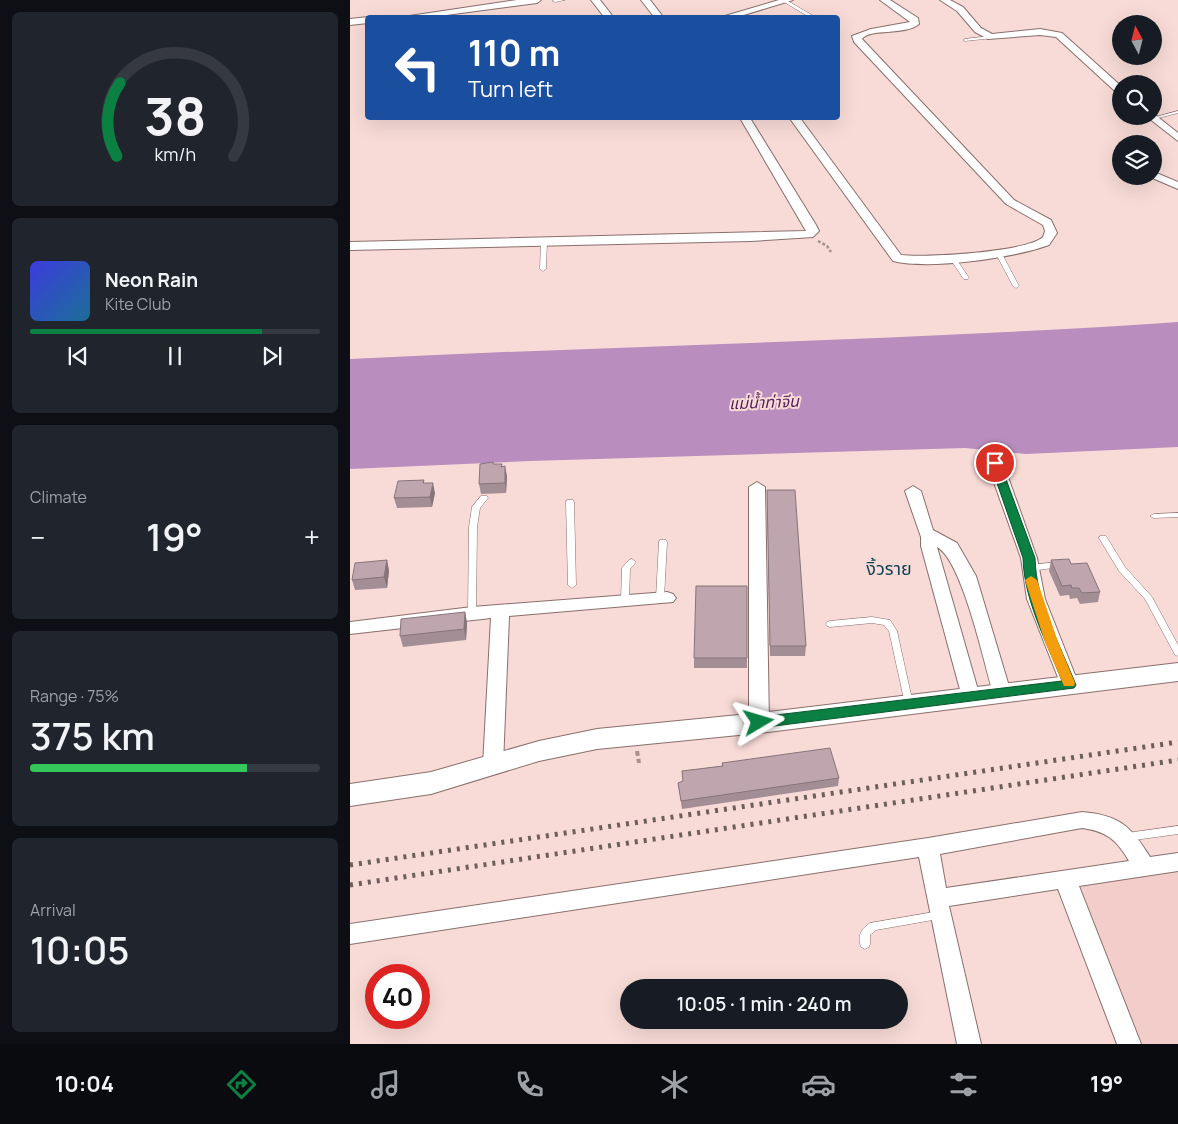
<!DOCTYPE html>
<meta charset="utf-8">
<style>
body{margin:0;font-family:Manrope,"Noto Sans Thai",sans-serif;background:#20242c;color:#f1f3f6;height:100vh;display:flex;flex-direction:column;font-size:19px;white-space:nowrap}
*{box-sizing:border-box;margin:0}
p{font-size:16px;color:#9ea1a6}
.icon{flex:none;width:28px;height:28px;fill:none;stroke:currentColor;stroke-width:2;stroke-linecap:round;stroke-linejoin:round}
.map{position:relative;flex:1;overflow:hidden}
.side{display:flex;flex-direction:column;gap:12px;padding:12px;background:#0d0f14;width:350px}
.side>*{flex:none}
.guide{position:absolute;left:15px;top:15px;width:475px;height:105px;border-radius:5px;box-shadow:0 5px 20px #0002;background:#1a4fa0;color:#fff;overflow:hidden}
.needle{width:32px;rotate:353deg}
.fabs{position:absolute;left:762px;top:15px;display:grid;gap:10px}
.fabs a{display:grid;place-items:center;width:50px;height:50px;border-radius:50%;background:#171b24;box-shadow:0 5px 20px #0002;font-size:25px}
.speed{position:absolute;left:15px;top:964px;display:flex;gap:10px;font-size:25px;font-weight:700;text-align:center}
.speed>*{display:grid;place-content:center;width:65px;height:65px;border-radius:50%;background:#171b24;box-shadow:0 5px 20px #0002;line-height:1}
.speed .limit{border:8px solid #d22;background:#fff;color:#111}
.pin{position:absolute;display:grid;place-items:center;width:42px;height:42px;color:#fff;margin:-21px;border:2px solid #fff;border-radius:50%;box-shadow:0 1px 5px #0007}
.me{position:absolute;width:55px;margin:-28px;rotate:83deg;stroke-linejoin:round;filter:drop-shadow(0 0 4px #0008)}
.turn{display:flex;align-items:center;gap:18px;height:105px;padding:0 20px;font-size:22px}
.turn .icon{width:65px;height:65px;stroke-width:2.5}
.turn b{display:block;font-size:35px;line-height:42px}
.big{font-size:38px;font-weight:600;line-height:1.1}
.side .card{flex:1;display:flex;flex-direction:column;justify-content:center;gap:8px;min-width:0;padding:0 18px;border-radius:8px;background:#20242c}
.side .dial{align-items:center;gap:0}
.dial svg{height:130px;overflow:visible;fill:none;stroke:#363941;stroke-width:7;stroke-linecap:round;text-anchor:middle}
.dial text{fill:#f1f3f6;stroke:none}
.song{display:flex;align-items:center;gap:15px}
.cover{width:60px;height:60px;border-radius:8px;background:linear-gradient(135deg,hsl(240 70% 55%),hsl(200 70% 35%))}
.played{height:5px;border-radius:2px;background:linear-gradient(90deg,#0b8043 80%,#363941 80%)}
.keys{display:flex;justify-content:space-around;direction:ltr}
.heat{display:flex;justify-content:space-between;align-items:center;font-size:28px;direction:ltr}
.charge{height:8px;border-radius:4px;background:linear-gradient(90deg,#34c759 75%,#363941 0)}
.trip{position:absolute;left:270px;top:979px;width:288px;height:50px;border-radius:25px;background:#171b24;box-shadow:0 5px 20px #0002;font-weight:600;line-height:50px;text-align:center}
.tabs{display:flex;height:80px;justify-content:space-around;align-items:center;background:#090b0e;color:#9ea1a6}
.tabs .icon{width:35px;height:35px}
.tabs .on{color:#0b8043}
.tabs b{font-size:22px;color:#f1f3f6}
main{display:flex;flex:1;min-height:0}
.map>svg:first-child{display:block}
.built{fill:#f3cdc9}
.water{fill:#b98ebe}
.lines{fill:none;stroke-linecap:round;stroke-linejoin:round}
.lane-casing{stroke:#896f6c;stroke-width:1}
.street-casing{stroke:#896f6c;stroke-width:2}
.secondary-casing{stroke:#896f6c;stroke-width:2}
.path-far1{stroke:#a6918e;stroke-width:2.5;stroke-dasharray:3 2;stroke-linecap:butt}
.path{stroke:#a6918e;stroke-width:4;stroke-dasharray:5 3;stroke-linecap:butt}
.lane{fill:#fff;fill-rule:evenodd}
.street{fill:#fff;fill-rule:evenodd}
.secondary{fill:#fff;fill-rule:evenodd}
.rail{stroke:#6d5e5b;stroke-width:5;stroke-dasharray:3 6;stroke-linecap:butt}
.wall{fill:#a48e96}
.shaded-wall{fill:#86747a}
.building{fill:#bfa5ae;stroke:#86747a}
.route{fill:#0b8043;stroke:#07532c}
.slow{fill:#f59e0b}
.labels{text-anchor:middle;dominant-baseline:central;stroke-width:4;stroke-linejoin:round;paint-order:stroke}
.water-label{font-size:16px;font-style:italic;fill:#531e5a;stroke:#f8dbd7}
.quarter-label{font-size:18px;fill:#104154;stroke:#f8dbd7}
</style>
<main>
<section class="side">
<div class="card dial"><svg viewBox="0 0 100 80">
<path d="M14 69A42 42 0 1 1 86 69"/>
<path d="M14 69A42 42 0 0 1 16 24" stroke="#0b8043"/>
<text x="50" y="56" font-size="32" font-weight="700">38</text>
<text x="50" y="72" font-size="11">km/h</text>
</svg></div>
<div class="card">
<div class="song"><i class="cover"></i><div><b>Neon Rain</b><p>Kite Club</p></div></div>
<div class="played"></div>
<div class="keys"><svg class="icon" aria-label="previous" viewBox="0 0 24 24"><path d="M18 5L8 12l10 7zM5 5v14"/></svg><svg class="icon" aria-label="pause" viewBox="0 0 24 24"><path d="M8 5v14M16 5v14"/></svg><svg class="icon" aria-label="next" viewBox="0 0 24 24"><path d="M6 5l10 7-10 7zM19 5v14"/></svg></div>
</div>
<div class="card"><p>Climate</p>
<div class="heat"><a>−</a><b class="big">19°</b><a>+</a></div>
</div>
<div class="card"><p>Range · 75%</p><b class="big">375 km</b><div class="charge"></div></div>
<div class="card"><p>Arrival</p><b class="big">10:05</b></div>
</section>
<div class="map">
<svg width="828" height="1044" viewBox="0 0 828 1044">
<rect width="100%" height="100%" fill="#f8dbd7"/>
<!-- built -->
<path class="built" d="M828,868V1044H788L724,885Z"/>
<!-- water -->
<path class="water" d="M828,322V447L676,454L615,448L180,461L0,469V359C276,345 552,341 828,322Z"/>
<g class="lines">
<defs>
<path id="lane" d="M204,0H215L205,2L203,1Z
M434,0H436L467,18H461L434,2Z
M641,36L643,37V38L615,41L613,40L615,39Z
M828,111V113L804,119L802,118Z
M194,240L197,242L196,269L193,271L190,269L191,242Z
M648,250L651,252L669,286L668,287L666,288L663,286L645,252Z
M602,255L605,257L619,278L618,279H614L613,278L599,257Z
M131,496H137L138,498L130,508L127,527L126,613L125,615H119L118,613L119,527L122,507Z
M217,500H223L224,502L226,585L222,588L218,585L216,502Z
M828,513V517L804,518L800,516L804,514Z
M750,536H756L775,567L802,597L828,645V656L825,655L824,653L795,599L769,571L749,538Z
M310,540H316L317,542L314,598L310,601L306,598L309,542Z
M282,559L286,562L280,569L279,601L278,603H272L271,601L272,568L279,560Z
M708,562L711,563L712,565L711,567L680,571L676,568L680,565Z
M522,617L540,620L547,631L563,704L562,706L559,707L556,706L555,704L539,631L534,625L522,623L480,627L477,626L476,624L477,622L480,621Z
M828,826V834L777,841L774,840L772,837L774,834L777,833Z
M590,911L594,912L595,915L594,918L526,930L520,935V944L519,947L515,949L511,947C507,936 511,929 520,923Z"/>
<path id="street" d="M167,0H191L187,3L74,18H46Z
M241,0H250L264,18H255Z
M291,0H300L314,18H305Z
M429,0H443L384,18H368Z
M530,0H540L568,18L569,24C555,36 519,28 512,39L664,200L701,220L707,233L699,245C663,258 580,270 543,261L441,120L440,118H450L551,255C575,258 677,252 693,237L695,231L693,225L656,204L504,42L502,36L521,29L560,22Z
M590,0H600L613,7L631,28L642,34L690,29L712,33L771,86V94L767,93L706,37L690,35L638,39L625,32L607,11Z
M18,17V23L0,25V19Z
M804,114L828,133V141L796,116H804Z
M390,118H400L466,225L469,231L463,237L401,241L0,250V242L456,231Z
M804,172L828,182V189L800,177L804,176Z
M645,458L653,463L687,558L695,599L729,685L727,690L720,692L713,690L711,685L677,599L671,558L637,463Z
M407,482L415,487L419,723L416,728L409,730L402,728L399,723V487Z
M563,486L571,491L583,530L607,543L626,576L661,693L659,698L652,700L645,698L643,693C634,663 612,560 587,547L630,697L628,702L621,704L614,702L612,697L571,546V537L555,491Z
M317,592L323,594L326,598L323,602L159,616L153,765L150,770L143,773L136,770L133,765L141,618L0,634V622L122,607Z
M732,812C769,815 781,826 800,857L828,853V871L729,886L791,1044H767L708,889L599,906L631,1044H607L569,857L0,944V924L578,838ZM732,828C756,831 767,840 779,861L596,888L590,854Z"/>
<path id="secondary" d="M828,663V681L409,733L247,749L189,761L81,794L0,806V784L81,772L189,741L247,729L409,713Z"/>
</defs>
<!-- lane casing -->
<use href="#lane" class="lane-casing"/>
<!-- street casing -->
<use href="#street" class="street-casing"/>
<!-- secondary casing -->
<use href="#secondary" class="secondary-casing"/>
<!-- path-far1 -->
<path class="path-far1" d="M468,241L477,246L481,252"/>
<!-- path -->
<path class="path" d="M287,751L289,763"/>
<!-- lane -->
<use href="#lane" class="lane"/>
<!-- street -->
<use href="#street" class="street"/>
<!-- secondary -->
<use href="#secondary" class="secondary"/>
<!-- rail -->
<path class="rail" d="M0,865L828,742
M0,885L828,760"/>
</g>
<!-- wall -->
<path class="wall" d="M144,464H152V466L157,476L156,493L131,494L129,484Z
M74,480V483L85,493L82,507L47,508L44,498Z
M417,490L456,646L455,656H420Z
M37,560L39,571L37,588L5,590L2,580Z
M701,560L721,564L750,592L748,602L730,604L727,598L720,599L719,595L710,596L699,571Z
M397,586V668H344V658Z
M115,612L117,623L116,640L53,647L50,636Z
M372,763L489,778L488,786L332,809L328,783L333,781L332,771L372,766Z"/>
<!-- shaded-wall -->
<path class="shaded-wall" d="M155,466L157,476L156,493L155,483Z
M83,483L85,493L82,507L80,497Z
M37,560L39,571L37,588L34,577Z
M115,612L117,623L116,640L114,629Z"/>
<!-- building -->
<path class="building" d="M143,462V464H152L151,467L155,466V483L129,484L130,464Z
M74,480L73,483H83L80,497L44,498L48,481Z
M417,490H445L456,646H420Z
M719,559L721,564L737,563L750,592L732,593L729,588H722L721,585L712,586L701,560Z
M37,560L34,577L2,580L5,563Z
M346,586H397V658H344Z
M115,612L114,629L50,636L51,619Z
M480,748L489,778L331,801L328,783L333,781L332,771L373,766L372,763Z"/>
<!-- route -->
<path class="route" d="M645,460L650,463L685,558C686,602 710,645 726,685L724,688L409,728L404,726L402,722L409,717L712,681C697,642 674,601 673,558L640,463Z"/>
<!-- slow -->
<path class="slow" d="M681,576L687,580L708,642L725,683L724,686H714L695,642L675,580Z"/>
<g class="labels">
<!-- water labels -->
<g class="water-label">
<text transform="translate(414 402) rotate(-2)">แม่น้ำท่าจีน</text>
</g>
<!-- quarter labels -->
<g class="quarter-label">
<text x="539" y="568">งิ้วราย</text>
</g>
</g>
</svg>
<div class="fabs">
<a><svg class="needle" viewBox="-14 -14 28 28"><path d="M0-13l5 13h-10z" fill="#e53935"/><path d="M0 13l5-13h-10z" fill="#9ea1a6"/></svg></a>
<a><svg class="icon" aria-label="search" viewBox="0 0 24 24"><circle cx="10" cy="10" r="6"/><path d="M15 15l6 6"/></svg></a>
<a><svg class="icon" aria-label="layers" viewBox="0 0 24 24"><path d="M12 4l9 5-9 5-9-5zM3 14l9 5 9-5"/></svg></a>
</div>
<div class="speed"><div class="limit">40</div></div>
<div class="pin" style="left:645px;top:463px;background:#d93025"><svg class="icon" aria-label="arrive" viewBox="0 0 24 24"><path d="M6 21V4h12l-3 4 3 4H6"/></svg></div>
<svg class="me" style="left:409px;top:722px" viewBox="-20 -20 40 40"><path d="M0-17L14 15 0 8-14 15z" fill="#0b8043" stroke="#fff" stroke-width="4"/></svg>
<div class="trip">10:05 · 1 min · 240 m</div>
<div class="guide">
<div class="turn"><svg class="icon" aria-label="left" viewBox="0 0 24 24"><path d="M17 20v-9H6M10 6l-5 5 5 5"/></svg><div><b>110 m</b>Turn left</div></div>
</div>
</div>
</main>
<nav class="tabs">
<b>10:04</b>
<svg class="icon on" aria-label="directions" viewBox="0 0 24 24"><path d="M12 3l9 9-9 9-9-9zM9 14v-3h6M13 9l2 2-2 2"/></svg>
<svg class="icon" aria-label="music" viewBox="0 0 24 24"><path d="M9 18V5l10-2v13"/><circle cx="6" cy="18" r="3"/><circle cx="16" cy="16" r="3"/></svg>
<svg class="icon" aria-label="phone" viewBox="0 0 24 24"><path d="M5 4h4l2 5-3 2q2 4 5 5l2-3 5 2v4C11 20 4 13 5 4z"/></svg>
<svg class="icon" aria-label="climate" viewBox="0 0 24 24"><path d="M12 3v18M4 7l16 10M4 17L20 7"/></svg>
<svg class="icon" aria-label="car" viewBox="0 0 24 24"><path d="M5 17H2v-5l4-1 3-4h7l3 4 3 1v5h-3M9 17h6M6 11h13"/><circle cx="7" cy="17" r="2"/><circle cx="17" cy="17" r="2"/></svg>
<svg class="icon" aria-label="filters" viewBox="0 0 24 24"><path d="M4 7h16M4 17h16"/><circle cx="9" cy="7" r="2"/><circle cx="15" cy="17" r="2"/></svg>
<b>19°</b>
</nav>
